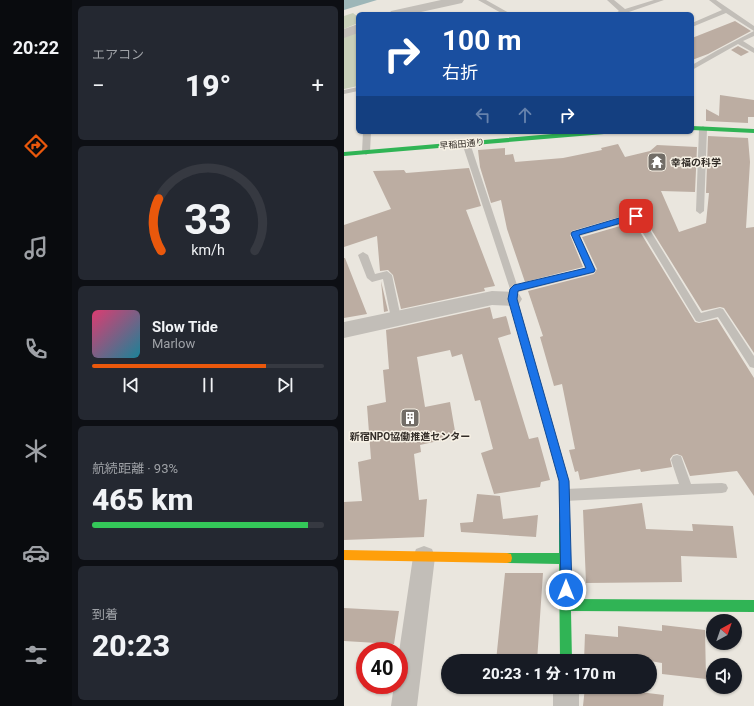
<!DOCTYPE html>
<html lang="ja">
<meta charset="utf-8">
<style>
body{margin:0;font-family:Roboto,"Noto Sans JP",sans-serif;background:#242831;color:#f1f3f6;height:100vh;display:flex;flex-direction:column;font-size:15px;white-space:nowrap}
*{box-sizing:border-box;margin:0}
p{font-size:13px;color:#9ea1a6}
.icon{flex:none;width:22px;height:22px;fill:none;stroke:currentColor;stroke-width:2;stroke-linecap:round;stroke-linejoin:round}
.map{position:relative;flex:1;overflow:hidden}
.sheet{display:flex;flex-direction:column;gap:6px;padding:6px;background:#0d0f14;width:272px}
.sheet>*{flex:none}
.banner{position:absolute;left:12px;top:12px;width:338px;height:122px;border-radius:6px;box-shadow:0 1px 3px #0004;background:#1a4fa0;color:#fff;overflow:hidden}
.needle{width:26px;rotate:40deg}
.buttons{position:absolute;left:362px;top:614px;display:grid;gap:8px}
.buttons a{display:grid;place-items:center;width:36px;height:36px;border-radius:50%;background:#171b24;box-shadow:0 1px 3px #0004;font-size:20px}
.speed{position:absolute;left:12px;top:642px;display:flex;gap:8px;font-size:20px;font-weight:700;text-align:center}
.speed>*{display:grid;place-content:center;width:52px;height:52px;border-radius:50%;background:#171b24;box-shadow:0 1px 3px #0004;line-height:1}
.speed .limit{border:6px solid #d22;background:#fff;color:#111}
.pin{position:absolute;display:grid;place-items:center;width:34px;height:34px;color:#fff;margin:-17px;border-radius:8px;box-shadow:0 2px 6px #0006}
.me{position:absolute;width:44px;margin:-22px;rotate:0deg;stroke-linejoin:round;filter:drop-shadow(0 0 3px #0008)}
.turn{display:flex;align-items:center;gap:14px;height:84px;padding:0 20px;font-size:18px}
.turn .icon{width:52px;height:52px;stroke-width:2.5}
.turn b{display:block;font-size:28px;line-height:34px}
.lanes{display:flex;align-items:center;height:38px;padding:0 20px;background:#0003;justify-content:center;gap:20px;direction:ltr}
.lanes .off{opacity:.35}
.big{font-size:30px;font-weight:800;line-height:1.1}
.sheet .card{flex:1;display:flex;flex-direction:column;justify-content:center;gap:6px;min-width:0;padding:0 14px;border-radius:6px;background:#242831}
.sheet .dial{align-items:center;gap:0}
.dial svg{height:104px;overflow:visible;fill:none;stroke:#363941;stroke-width:7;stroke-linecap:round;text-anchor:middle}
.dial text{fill:#f1f3f6;stroke:none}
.song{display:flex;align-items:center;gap:12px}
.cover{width:48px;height:48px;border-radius:6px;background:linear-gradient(135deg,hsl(340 70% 55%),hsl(190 70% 35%))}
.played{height:4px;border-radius:2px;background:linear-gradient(90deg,#ea580c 75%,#363941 75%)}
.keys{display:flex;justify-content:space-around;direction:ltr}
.heat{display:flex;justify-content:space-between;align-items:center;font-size:22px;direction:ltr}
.charge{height:6px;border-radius:3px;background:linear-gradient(90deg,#34c759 93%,#363941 0)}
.trip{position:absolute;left:97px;top:654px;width:216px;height:40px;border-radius:20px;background:#171b24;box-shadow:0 1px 3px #0004;font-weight:800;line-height:40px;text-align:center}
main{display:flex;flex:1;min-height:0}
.dock{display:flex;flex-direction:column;width:72px;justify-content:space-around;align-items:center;background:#090b0e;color:#9ea1a6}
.dock .icon{width:28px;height:28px}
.dock .on{color:#ea580c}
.dock b{font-size:18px;color:#f1f3f6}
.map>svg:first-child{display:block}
.green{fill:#c8cfb9}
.water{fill:#9db6b8}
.building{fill:#bcada2}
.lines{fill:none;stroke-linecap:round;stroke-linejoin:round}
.lane{fill:#c2beb8;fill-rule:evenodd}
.street{fill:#c2beb8;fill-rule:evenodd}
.fast{fill:#30b455;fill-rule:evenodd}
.slow{fill:#ff9f0a;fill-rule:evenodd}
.route{fill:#1a73e8;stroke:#114b97}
.labels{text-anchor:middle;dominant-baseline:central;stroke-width:3;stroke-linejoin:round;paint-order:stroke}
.far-street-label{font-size:9px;fill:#322c27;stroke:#f7f1e5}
.poi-label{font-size:10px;font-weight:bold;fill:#322c27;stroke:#f7f1e5;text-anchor:start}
</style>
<main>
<nav class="dock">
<b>20:22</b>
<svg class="icon on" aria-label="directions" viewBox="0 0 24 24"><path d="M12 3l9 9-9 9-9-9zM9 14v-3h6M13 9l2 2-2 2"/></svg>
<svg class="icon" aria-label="music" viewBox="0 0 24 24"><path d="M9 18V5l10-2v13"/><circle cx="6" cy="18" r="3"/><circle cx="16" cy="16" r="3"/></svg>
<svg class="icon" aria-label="phone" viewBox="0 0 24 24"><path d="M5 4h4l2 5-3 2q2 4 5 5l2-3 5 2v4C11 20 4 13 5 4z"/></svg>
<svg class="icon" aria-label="climate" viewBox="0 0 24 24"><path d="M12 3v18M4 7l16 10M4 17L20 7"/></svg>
<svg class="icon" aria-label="car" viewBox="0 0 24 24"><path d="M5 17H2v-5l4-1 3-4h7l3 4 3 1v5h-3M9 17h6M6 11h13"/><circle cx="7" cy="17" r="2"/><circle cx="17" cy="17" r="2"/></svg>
<svg class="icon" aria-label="filters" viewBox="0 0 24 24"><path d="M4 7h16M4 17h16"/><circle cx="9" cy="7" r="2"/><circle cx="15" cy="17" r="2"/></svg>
</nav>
<section class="sheet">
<div class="card"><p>エアコン</p>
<div class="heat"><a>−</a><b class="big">19°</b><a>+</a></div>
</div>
<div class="card dial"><svg viewBox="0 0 100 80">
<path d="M14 69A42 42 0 1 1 86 69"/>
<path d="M14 69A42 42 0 0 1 12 29" stroke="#ea580c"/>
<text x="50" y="56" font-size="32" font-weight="700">33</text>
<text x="50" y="72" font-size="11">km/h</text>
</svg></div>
<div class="card">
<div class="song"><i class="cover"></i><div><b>Slow Tide</b><p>Marlow</p></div></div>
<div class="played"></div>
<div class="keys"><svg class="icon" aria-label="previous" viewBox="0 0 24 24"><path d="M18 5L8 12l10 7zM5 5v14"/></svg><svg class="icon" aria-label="pause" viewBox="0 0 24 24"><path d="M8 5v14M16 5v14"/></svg><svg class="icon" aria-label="next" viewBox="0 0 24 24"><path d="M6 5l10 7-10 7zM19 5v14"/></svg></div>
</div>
<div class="card"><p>航続距離 · 93%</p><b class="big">465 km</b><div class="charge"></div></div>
<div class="card"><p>到着</p><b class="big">20:23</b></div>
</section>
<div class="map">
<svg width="410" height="706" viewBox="0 0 410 706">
<rect width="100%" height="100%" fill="#eae6de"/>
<!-- green -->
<path class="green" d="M9,13L14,17V23L0,29V16Z
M14,32V86L0,89V37Z"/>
<!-- water -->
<path class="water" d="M0,0H33L0,10Z"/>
<!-- building -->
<path class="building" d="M391,21L407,31L364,54L348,60V38Z
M394,46L405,52L397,56L387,50Z
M376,95L410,100V117H404V123L362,121V109L375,116Z
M364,136L404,138L406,162L402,228L410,227V353L380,308L376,307L358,311L297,213L293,212L228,231L226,235L239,267L181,282L163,229L157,200L147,203L136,167L134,150L161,148V155L169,154L171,162L219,158L258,150L257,148L274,144L281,157L306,151L313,145L353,147L351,192L317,191L335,232L362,223L365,193H362Z
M125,168L137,206L122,210L151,286L140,288L141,291L57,309L49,275L44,270L36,271L33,236L0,247V225L47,209L29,171L60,170L62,173Z
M290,222L351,322L355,323L373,319L410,378V496L393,471L346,476L338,456L333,454L329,455L326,459L328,467L297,472L296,469L236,480L234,471L231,472L225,450L231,449L218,384L210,386L196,337L199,336L184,291L250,274L253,269L238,237Z
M0,258H1L23,314L0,318Z
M37,281L44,311L40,312Z
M146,307L149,319L162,316L163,319L167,334L154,338L185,439L194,437L206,480L197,482L196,487L150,494L137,453L149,449L136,400L131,401L118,354L108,357L106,350L73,357L81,407L106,402L112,437L76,445L77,452L70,454L75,500L83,499L80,537L0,540V502L18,501L14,462L27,459L23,406L42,402L39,370L45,369L42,330Z
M133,494L156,496L159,519L194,515L192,537L117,532L116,523L129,522Z
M298,503L302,529L349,531L348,524L389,526L393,558L337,556L338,582L242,583L239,510Z
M161,573H199L193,661H152Z
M0,608L55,611L50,644L0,641Z
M318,625L361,630L362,679L318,674V663L306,661L264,657V661H240L241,634L274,637V626L318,631Z
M241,687H263V688L320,695L319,706H239Z"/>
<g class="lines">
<!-- lane -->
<path class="lane" d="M134,0H142L167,14H159Z
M263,0H270L281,9L310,0H320L282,13L270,14L275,11Z
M365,0H372L410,26V36L399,41L410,48V53L394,44L348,70V65L372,51L410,31L382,13L348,27V23L378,10Z
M14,87V91L0,94V90Z
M359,126L363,129L360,211L356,214L352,211L355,129Z
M19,132H27L26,152L22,155L18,152Z
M122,140L126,143L173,285L241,268L227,234L228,232L293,213L296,214L357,313L376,308L379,309L410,356V368L406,367L374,317L355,322L352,321L291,220L236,236L252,270L250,273L170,293L167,292L118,143Z
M19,252L24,255L31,274L43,271L48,275L57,318L55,321H49L47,318L39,279L28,282L23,278L14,255Z
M333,455L337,456L347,484L378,483L382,484L384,488L382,492L378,493L221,501L217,499L215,495L217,491L221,489L335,484L327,460L329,456Z"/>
<!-- street -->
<path class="street" d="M97,0H120L118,3L68,14H45L47,11Z
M14,24V33L0,38V29Z
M148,291L169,292L175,294L178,299L175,304L169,306L148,305L0,338V322Z
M80,546L88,549L91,557L73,706H47L50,685H55V652L69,557L72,549Z
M209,687H235V706H209Z"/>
<!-- fast -->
<path class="fast" d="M348,126L410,129V133L348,130Z
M232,132H264L260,134L0,156V152Z
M220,515L224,516L225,520L226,555L227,559L226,562L227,599L410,600V612L227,611L228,661H216L215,564L163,563L159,562L158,558L159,554L163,553H215V520L216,516Z"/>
<!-- slow -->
<path class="slow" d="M170,286L174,289L173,299L225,481V520L224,524L220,525L216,524L215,520V481L165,299L166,289Z
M0,550L163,553L167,554L168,558L167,562L163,563L0,560Z"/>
</g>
<!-- route -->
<path class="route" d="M292,213L296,216L295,218L235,235L251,270L250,272L174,291L173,299L225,481L228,590L226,594L222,596L218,594L217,590L215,481L164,299L166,289L170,285L242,268L227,234L228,232Z"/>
<!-- icons -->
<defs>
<symbol id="temple-square" viewBox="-11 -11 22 22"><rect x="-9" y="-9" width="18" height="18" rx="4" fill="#726d67" stroke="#f7f1e5"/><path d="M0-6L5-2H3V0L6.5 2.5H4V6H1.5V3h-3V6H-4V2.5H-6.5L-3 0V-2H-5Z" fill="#fff"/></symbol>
<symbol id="building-square" viewBox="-11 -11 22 22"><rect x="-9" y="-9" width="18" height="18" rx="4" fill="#726d67" stroke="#f7f1e5"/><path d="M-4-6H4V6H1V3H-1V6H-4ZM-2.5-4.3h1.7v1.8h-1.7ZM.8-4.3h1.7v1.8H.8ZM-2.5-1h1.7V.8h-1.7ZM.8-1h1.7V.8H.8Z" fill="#fff"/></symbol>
</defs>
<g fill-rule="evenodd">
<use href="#temple-square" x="302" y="151" width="22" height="22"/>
<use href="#building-square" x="55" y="407" width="22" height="22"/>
</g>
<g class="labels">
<!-- far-street labels -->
<g class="far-street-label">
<text transform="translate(118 144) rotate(-5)">早稲田通り</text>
</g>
<!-- poi labels -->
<g class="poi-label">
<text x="327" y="162">幸福の科学</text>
<text x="66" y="436" text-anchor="middle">新宿NPO協働推進センター</text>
</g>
</g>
</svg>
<div class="buttons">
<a><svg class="needle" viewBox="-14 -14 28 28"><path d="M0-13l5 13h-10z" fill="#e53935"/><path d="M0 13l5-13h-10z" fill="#9ea1a6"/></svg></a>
<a><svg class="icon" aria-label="sound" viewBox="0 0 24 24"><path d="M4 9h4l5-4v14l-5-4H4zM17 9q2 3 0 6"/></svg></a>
</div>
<div class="speed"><div class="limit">40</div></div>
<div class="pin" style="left:292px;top:216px;background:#d93025"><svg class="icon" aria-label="arrive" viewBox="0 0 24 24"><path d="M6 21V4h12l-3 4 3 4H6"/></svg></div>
<svg class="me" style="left:222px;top:590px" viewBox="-20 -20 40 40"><circle r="17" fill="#1a73e8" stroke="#fff" stroke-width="3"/><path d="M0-11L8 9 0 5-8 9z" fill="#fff"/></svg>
<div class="trip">20:23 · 1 分 · 170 m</div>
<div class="banner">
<div class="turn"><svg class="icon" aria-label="right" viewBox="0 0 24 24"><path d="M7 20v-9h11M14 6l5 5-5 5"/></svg><div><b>100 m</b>右折</div></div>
<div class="lanes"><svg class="icon off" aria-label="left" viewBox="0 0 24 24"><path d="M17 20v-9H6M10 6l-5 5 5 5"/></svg><svg class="icon off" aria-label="ahead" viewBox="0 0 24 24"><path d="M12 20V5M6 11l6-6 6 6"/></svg><svg class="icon" aria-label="right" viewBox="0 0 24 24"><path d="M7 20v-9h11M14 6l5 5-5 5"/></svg></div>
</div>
</div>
</main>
